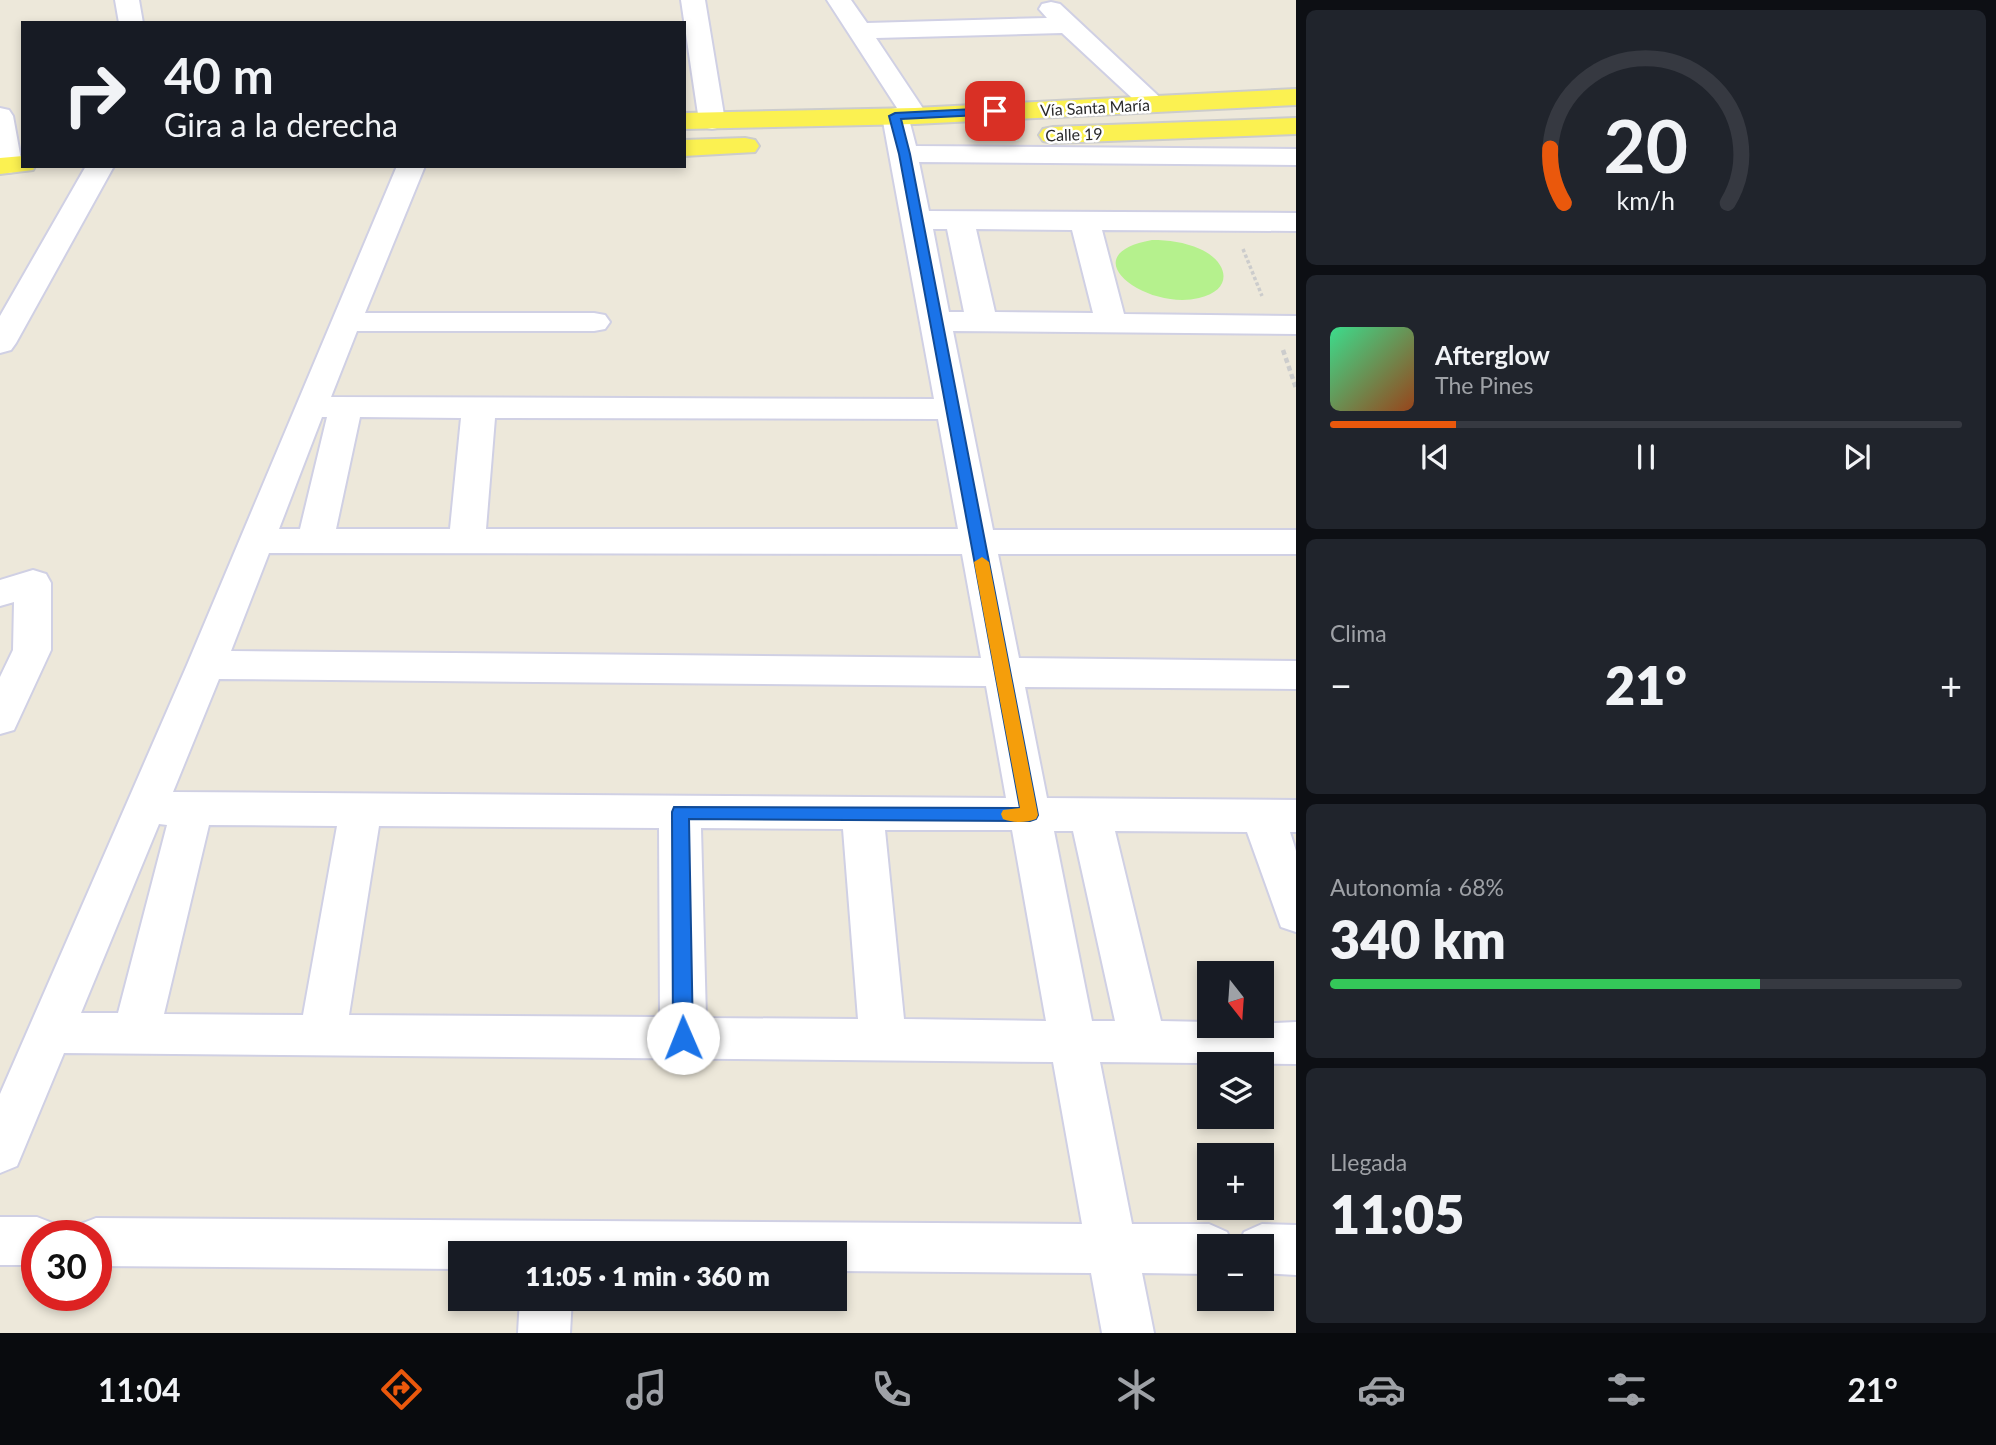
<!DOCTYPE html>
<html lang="es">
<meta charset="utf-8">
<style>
body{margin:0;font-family:Lato,sans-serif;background:#20242c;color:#f1f3f6;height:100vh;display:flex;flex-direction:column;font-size:26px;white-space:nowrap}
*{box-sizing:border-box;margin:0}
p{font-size:23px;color:#9ea1a6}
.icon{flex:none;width:38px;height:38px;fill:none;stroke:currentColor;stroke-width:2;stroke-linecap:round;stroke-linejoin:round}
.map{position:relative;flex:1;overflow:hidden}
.side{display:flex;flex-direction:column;gap:10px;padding:10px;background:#0d0f14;width:700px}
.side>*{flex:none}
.banner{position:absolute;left:21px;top:21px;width:665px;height:147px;border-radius:0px;box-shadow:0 4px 10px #0003;background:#171b24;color:#f1f3f6;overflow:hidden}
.needle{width:46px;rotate:163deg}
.fabs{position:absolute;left:1197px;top:961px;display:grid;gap:14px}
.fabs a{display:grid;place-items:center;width:77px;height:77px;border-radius:0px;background:#171b24;box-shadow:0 4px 10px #0003;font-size:35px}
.speed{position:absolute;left:21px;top:1220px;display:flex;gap:14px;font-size:35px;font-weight:700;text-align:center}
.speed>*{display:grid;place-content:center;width:91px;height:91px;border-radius:50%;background:#171b24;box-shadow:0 4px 10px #0003;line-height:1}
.speed .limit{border:10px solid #d22;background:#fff;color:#111}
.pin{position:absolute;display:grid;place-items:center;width:60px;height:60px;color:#fff;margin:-30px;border-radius:14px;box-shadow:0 4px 10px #0006}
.me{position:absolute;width:77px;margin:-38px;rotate:359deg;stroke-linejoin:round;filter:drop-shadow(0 0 5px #0008)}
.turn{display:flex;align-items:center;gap:24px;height:147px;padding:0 28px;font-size:32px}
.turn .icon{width:91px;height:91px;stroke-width:2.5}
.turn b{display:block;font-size:49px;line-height:60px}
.big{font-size:52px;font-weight:800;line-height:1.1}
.side .widget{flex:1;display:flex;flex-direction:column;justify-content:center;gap:10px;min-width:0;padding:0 24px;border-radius:10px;background:#20242c}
.side .dial{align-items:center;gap:0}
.dial svg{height:182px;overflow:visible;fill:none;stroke:#363941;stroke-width:7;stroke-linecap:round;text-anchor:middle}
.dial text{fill:#f1f3f6;stroke:none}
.song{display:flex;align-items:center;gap:21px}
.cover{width:84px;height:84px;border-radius:10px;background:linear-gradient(135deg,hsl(150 70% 55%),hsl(20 70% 35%))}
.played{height:7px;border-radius:4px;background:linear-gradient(90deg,#ea580c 20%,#363941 20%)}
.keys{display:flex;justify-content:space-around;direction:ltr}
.heat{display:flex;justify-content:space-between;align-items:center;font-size:38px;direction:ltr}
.charge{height:10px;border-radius:5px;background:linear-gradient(90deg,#34c759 68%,#363941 0)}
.trip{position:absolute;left:448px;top:1241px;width:399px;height:70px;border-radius:0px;background:#171b24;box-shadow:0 4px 10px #0003;font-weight:800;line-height:70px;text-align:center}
.menu{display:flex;height:112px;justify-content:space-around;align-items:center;background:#090b0e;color:#9ea1a6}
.menu .icon{width:49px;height:49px}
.menu .selected{color:#ea580c}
.menu b{font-size:32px;color:#f1f3f6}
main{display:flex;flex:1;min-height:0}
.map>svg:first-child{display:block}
.pitch{fill:#b5f18d}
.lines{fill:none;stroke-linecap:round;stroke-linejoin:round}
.minor-casing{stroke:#d0d0e4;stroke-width:4}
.major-casing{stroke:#ccc;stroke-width:4}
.path-far1{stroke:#ccc;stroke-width:3.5;stroke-dasharray:3.5 2.5;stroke-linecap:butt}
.path{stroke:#ccc;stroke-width:4.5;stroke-dasharray:5 3.5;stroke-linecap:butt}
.minor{fill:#fff;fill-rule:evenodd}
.major{fill:#fbf151;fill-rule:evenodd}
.route{fill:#1a73e8;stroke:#114b97;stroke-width:2}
.slow{fill:#f59e0b}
.labels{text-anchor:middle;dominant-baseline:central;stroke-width:5;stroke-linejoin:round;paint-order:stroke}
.far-street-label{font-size:16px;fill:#2a2a2a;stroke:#fff}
</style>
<main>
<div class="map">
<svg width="1296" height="1333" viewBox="0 0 1296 1333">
<rect width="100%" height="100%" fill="#ede8da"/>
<!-- pitch -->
<path class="pitch" d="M1152,240C1169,240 1184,242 1200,249C1229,262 1234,290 1199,298C1147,311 1069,255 1152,240Z"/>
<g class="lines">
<defs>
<path id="minor" d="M115,0H139L143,23H119Z
M681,0H705L725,121L722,127L712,129L702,127L699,121Z
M827,0H851L867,23L1047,18L1039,9L1042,4L1051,2L1060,4L1167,104L1163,110L1154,112L1145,110L1062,33L876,38L928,116L924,122L910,123L916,146L1296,149V165L919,162L929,211L1296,213V231L1102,230L1124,314L1296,316V334L953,331L993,530H1296V554H998L1019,658L1296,661V689L1025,687L1047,798L1296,800V832H1290L1296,851V932L1281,927L1247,832L1115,831L1161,1021L1209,1022V1026L1296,1022V1064L1100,1062L1132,1224H1209L1227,1232L1233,1246H1209V1274L1142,1273L1154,1333H1102L1091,1273L835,1271V1253H460V1269L96,1266V1236H73L78,1225L96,1218L1082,1224L1053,1062L64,1053L17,1166L0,1173V1094L187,665L397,166H425L365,313H594L605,315L610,322L605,329L594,331H357L331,397L934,399L882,116L886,110L897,108ZM933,229H947L964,312H949ZM976,229L1072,230L1093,313L995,312ZM322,417H327L300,529H279ZM360,417L461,418L450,529H336ZM495,418L938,419L958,529H486ZM269,553L962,554L981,658L231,651ZM219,679L986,686L1006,798L173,792ZM159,824L167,825L118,1013H81ZM209,825L337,826L303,1015L164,1014ZM379,826L659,828L660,1017L349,1015ZM701,828L843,829L858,1019L706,1018ZM885,830H1012L1046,1021L904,1019ZM1054,831H1073L1115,1021H1092Z
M0,108L9,110L13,116L22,165L18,171L8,173L0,171Z
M86,166H114L16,343L11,350L0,353V316Z
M33,570L46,574L51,583V650L14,730L0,734V677L13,650L14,602L0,606V580Z
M0,1217H37L55,1224L60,1236H37V1265H0Z
M1262,1224L1296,1225V1275L1262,1273V1246H1238L1244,1232Z
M520,1298H572L570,1333H518Z"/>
<path id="major" d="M1296,89V105L915,124L684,129V113L915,108Z
M1296,118V134L1053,143L1043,141L1039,135L1043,129L1053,127Z
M745,138L755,140L759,146L755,152L684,156V140Z
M23,156V166H35L33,170L0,174V158Z"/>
</defs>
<!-- minor casing -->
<use href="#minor" class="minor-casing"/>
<!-- major casing -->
<use href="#major" class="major-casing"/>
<!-- path-far1 -->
<path class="path-far1" d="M1243,249L1262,296"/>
<!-- path -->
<path class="path" d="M1283,350L1296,388"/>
<!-- minor -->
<use href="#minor" class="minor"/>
<!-- major -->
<use href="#major" class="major"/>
</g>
<!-- route -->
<path class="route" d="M995,108L999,109V114L901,119L910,154L1038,815L1036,819L1030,821L689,819L693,1038L690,1044L683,1047L676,1044L673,1038L672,812L674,807L1020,808L899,154L889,116L895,113Z"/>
<!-- slow -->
<path class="slow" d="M982,557L989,562L1038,815L1036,819C1026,823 1013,823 1003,819L1001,814L1003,810L1020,808L974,562Z"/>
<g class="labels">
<!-- far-street labels -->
<g class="far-street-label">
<text transform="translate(1095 107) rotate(-3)">Vía Santa María</text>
<text transform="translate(1074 134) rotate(-2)">Calle 19</text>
</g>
</g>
</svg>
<div class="fabs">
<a><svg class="needle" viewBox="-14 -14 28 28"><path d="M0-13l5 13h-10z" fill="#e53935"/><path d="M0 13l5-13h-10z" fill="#9ea1a6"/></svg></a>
<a><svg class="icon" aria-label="layers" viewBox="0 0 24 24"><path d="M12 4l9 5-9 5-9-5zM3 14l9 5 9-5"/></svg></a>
<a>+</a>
<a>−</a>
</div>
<div class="speed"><div class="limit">30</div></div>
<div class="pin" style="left:995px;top:111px;background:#d93025"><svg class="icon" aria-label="arrive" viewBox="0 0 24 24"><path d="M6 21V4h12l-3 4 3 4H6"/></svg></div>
<svg class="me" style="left:683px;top:1038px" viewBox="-20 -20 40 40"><circle r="19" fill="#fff"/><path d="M0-13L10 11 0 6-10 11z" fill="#1a73e8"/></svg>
<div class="trip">11:05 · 1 min · 360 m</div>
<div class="banner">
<div class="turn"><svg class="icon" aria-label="right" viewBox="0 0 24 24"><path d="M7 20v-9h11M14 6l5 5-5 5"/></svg><div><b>40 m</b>Gira a la derecha</div></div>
</div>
</div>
<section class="side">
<div class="widget dial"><svg viewBox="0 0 100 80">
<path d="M14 69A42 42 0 1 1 86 69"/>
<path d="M14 69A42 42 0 0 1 8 45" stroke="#ea580c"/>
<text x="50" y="56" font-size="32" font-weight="700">20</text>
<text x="50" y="72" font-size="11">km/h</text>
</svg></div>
<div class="widget">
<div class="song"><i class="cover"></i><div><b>Afterglow</b><p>The Pines</p></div></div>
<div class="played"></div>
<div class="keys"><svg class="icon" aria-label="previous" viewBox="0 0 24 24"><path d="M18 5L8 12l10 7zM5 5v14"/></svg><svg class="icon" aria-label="pause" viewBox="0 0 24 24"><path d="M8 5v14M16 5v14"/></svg><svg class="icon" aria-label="next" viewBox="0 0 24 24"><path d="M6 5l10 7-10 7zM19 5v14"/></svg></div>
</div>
<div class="widget"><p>Clima</p>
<div class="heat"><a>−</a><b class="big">21°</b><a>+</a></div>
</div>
<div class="widget"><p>Autonomía · 68%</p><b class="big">340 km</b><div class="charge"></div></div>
<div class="widget"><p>Llegada</p><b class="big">11:05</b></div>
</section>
</main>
<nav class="menu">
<b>11:04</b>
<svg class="icon selected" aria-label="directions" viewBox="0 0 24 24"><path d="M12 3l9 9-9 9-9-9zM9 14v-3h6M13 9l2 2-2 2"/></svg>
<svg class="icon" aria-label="music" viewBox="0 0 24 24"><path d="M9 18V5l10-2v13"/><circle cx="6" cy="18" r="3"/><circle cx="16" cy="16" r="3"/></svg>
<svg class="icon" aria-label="phone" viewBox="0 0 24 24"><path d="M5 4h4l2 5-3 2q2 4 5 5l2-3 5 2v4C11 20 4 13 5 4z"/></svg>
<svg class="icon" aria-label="climate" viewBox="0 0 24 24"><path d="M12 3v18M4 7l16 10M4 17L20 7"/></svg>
<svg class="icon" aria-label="car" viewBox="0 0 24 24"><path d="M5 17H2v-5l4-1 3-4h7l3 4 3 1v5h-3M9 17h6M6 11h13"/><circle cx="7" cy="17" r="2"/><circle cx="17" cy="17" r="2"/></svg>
<svg class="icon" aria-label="filters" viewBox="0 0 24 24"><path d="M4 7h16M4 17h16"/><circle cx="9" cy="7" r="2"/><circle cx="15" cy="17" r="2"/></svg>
<b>21°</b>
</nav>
